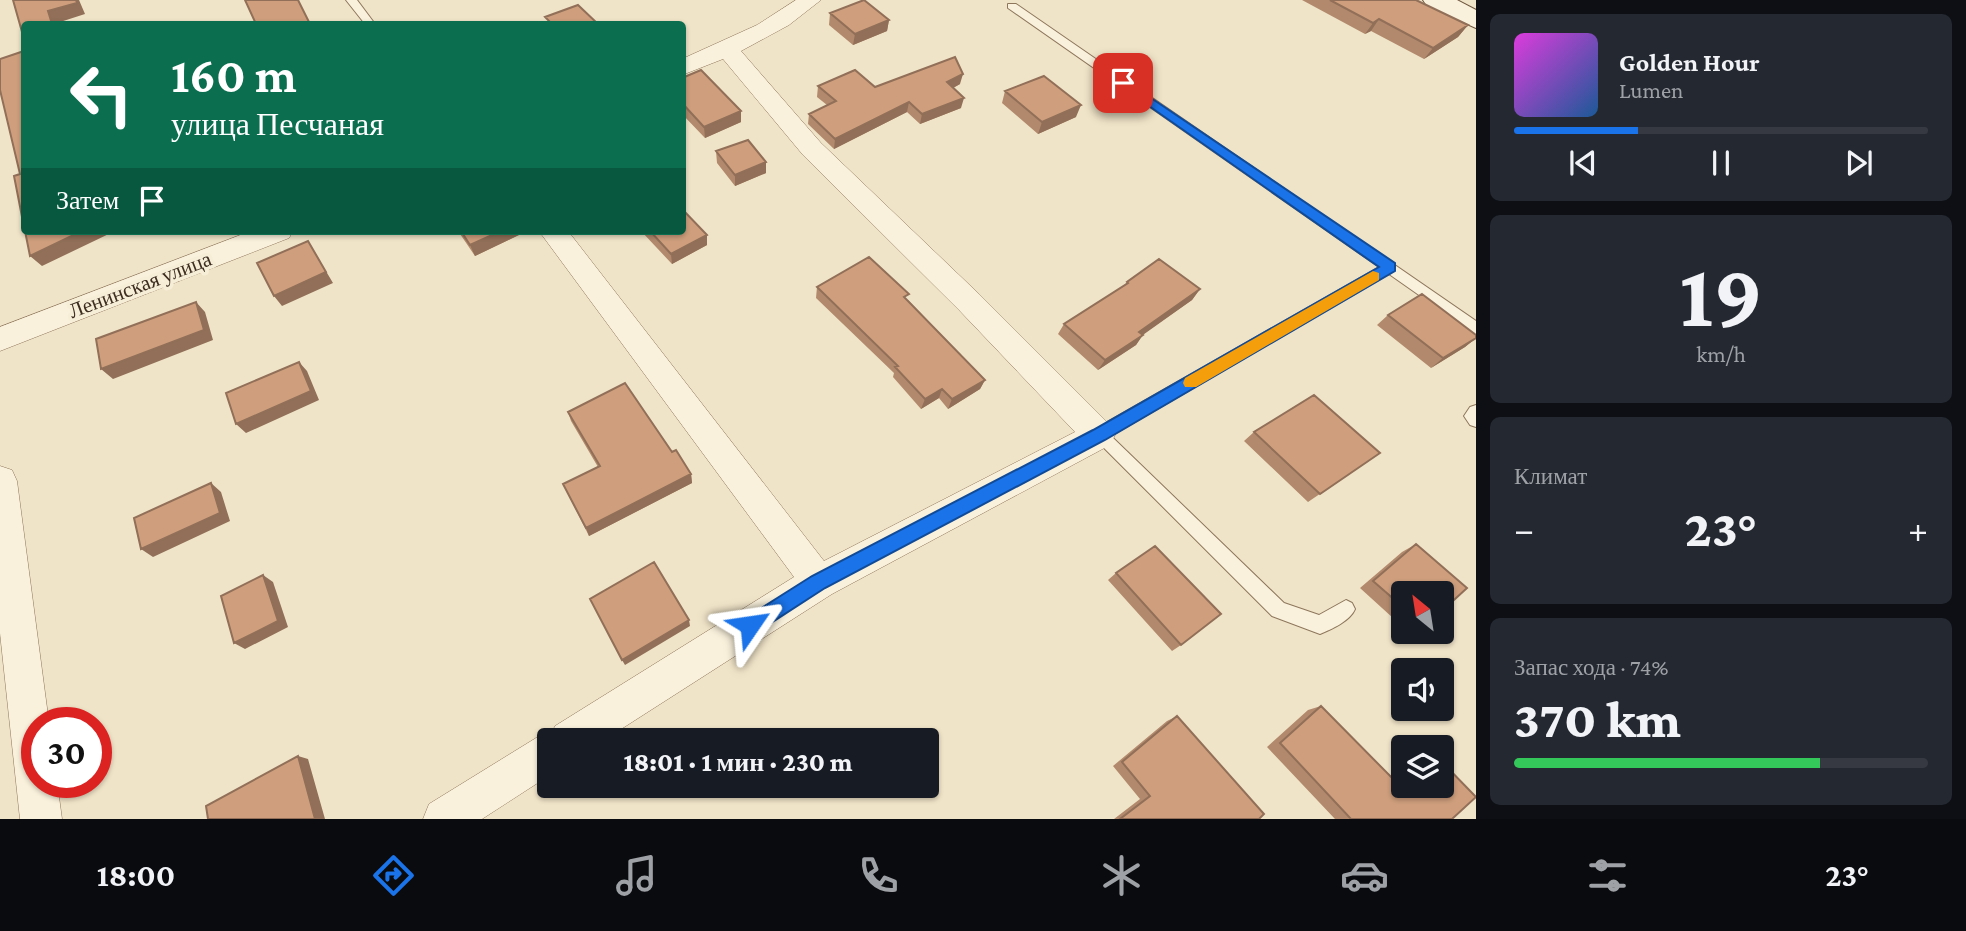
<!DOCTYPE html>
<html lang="ru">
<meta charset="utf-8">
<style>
body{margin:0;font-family:"Crimson Pro",serif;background:#242831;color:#f1f3f6;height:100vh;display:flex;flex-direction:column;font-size:26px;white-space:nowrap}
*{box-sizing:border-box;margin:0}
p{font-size:23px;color:#9ea1a6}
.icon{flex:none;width:38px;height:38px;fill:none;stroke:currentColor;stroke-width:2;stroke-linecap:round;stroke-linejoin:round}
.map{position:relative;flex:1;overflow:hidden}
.sheet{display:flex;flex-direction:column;gap:14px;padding:14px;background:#0d0f14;width:490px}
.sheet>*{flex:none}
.top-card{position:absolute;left:21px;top:21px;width:665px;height:214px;border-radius:7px;box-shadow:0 2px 5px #0004;background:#0b6e4f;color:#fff;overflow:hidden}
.needle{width:46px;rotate:330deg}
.controls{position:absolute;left:1391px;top:581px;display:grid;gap:14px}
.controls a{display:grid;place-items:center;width:63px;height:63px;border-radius:7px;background:#171b24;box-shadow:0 2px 5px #0004;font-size:35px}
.speed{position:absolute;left:21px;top:707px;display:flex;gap:14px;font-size:35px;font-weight:700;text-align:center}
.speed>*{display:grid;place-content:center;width:91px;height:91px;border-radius:50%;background:#171b24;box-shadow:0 2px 5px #0004;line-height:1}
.speed .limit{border:10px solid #d22;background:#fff;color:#111}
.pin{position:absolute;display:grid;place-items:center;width:60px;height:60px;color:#fff;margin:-30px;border-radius:14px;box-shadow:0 4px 10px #0006}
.me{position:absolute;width:77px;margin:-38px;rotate:58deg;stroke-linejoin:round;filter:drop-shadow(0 0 5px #0008)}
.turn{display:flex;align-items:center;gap:24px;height:147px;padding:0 35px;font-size:32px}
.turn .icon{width:91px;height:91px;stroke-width:2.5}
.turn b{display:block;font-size:49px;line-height:60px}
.then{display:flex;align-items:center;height:66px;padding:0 35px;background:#0003;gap:14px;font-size:26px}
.big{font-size:52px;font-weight:800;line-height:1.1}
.sheet .widget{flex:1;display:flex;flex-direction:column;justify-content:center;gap:10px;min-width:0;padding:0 24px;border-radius:10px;background:#242831}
.sheet .dial{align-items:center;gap:0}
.dial b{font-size:91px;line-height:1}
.song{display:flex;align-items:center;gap:21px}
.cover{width:84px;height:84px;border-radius:10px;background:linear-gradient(135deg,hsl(300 70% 55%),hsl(210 70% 35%))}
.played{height:7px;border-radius:4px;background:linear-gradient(90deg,#1a73e8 30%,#363941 30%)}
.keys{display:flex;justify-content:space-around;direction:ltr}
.heat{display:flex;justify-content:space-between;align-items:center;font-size:38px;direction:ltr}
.charge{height:10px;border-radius:5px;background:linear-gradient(90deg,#34c759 74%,#363941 0)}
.trip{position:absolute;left:537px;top:728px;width:402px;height:70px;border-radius:7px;background:#171b24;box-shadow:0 2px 5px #0004;font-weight:800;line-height:70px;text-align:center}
.menu{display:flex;height:112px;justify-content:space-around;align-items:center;background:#090b0e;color:#9ea1a6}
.menu .icon{width:49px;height:49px}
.menu .on{color:#1a73e8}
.menu b{font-size:32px;color:#f1f3f6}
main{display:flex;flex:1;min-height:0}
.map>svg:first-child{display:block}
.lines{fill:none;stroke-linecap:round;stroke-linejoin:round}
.lane-casing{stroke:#8d765c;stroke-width:2}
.street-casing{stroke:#8d765c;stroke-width:1}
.secondary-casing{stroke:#6f573f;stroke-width:2}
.lane{fill:#faf1dc;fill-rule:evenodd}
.street{fill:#faf1dc;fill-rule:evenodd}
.secondary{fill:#faf1dc;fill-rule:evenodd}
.wall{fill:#b2896c}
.shaded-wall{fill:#916f58}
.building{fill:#cf9f7d;stroke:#916f58;stroke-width:2}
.route{fill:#1a73e8;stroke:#114b97;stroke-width:2}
.slow{fill:#f59e0b}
.labels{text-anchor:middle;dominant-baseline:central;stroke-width:7;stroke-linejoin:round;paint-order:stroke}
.street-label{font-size:21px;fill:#3d2e20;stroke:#f7eed8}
</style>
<main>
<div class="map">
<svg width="1476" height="819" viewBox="0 0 1476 819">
<rect width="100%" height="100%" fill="#f0e4c8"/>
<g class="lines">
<defs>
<path id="lane" d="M346,0H357L375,24H365Z
M1008,4H1016L1476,321V335L1389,274L1111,436L1284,603L1319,615L1346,600L1352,603L1355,609C1350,621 1332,629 1320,634L1272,616L1091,435L1093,430L1379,267L1008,8Z
M1476,405V427L1470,425L1464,416L1470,407Z"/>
<path id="street" d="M796,0H821L789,25L741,51L821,143L979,294L1110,425L1115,435L1110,445L832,594L604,740H550V775L482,819H423L429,804L536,738L552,733L555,726L794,577L539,231H568L824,561L1075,432L959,310L803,155L723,59L682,75V59L757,25Z
M251,231H293L289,238L0,351V327Z
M0,466L12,470L17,481L49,723H37V782H57L62,819H20L0,633Z"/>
<path id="secondary" d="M1423,0H1457L1476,10V28L1427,6Z"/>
</defs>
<!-- lane casing -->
<use href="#lane" class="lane-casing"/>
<!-- street casing -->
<use href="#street" class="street-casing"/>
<!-- secondary casing -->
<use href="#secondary" class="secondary-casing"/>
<!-- lane -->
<use href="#lane" class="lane"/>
<!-- street -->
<use href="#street" class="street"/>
<!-- secondary -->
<use href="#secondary" class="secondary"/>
</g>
<!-- wall -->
<path class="wall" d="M1302,0H1416L1468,25L1458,37L1424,59L1371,31L1365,34Z
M830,13L889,20L887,31L853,45L829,25Z
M682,78L741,122L705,138L682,114Z
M960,84L953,88L961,108L920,124L907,112L834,149L808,124L809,114L827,105L817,97L818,86L875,87Z
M1005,91L1076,117L1038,134L1002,103Z
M716,151L766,173L735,186L717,163Z
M458,231H520L521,234L475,256Z
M641,231H682L707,245L672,264Z
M1127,282L1200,289L1192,300L1143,334L1136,345L1098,370L1058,334L1064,324L1124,286Z
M817,287L908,300L985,380L980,389L948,409L939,398L921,409L893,377L894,373L816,298Z
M1388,315L1476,338L1465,347L1431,368L1377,325Z
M568,412L672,452L691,474L692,483L589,536L563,484L598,467L571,421Z
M1254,432L1380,453L1308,502L1244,441Z
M1416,544L1404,593V628L1360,588L1402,552Z
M1116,573L1181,645L1172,651L1108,580Z
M1321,706L1394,779L1404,771V786L1452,819H1335L1267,747L1308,710Z
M1177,716L1259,819H1114L1140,799L1113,766L1167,721Z"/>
<!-- shaded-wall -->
<path class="shaded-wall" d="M76,0H79L85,14L57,23V24H52L48,11Z
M1379,19L1371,31L1365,34L1373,23Z
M889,20L887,31L853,45L855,34Z
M1468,25L1458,37L1424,59L1433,48Z
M963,74L960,84L944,93L947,82Z
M964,98L961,108L920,124L922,114Z
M909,102L907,112L834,149L835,139Z
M1081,105L1076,117L1038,134L1042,122Z
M741,111V122L705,138L704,127Z
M766,162V173L735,186V175Z
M82,231H115L42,266L30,256Z
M501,231H520L521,234L475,256L470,245Z
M707,235V245L672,264L671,254Z
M308,241L333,283L282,306L274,296Z
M1200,289L1192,300L1133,342L1139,332Z
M196,302L205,312L213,340L113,379L101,369Z
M1143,335L1136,345L1098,370L1105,360Z
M1476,338L1465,347L1431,368L1443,358Z
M299,362L307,371L319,400L246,433L236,424Z
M985,380L980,389L948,409L952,399Z
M942,389L939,398L921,409L925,399Z
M691,474L692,483L589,536L586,528Z
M211,483L221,492L230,521L153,557L141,549Z
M263,575L273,582L288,627L245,649L234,643Z
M689,620L690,626L625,665L622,660Z
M298,756L308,759L325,819H315Z"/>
<!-- building -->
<path class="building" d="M13,0H76L77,3L48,11L52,24H24V39Z
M245,0H298L310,24H256Z
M864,0L889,20L855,34L830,13Z
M1330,0H1416L1468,25L1433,48L1379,19L1373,23Z
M578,5L598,24H552L545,17Z
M24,51V227L14,176L20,174L0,90V59Z
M955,57L963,74L947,82L964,98L922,114L909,102L835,139L809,114L836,101L818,86L855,70L875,87Z
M701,70L741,111L704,127L682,103V78Z
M1044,76L1081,105L1042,122L1005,91Z
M748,140L766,162L735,175L716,151Z
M682,209L707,235L671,254L650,231H682Z
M25,231H82L30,256Z
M461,231H501L470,245Z
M308,241L326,272L274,296L257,263Z
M869,257L909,294L904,297L985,380L952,399L942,389L925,399L895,367L898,366L817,287Z
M1159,259L1200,289L1139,332L1143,335L1105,360L1064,324L1128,283L1127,282Z
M1422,294L1476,335V338L1443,358L1388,315Z
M196,302L204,330L101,369L96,339Z
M299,362L311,391L236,424L226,393Z
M625,383L672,452L676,450L691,474L586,528L563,484L600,466L568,412Z
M1314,395L1380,453L1320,494L1254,432Z
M211,483L220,513L141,549L134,518Z
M1416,544L1467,588L1442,611V593H1404V608L1373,581Z
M1155,546L1221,614L1181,645L1116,573Z
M654,562L689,620L622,660L590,599Z
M263,575L278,621L234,643L221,596Z
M1321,706L1399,785L1404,781V786H1442V762L1476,797L1452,819H1351L1280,743Z
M1177,716L1264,814L1259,819H1120L1150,796L1122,762Z
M298,756L315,819H208L206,806Z"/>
<!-- route -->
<path class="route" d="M1123,79L1395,263V271L1105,440L825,588L757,632L750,634L744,632L741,625L744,619L812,576L1093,430L1379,267L1119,85V80Z"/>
<!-- slow -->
<path class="slow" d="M1373,271L1379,273V280L1196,387H1185L1183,383L1185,378Z"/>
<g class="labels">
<!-- street labels -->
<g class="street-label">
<text transform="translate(140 285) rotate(-21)">Ленинская улица</text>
</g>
</g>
</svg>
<div class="controls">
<a><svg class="needle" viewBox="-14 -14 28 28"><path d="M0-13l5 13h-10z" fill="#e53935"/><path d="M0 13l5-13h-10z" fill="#9ea1a6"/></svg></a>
<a><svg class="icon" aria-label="sound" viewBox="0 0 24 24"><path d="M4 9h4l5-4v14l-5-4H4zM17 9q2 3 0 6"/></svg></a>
<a><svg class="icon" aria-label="layers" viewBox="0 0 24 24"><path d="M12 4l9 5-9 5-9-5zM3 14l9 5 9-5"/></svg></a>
</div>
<div class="speed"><div class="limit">30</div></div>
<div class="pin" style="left:1123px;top:83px;background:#d93025"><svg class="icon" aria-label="arrive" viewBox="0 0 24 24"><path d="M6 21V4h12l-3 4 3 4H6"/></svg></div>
<svg class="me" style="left:750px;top:625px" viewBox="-20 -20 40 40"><path d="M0-17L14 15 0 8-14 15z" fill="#1a73e8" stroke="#fff" stroke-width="4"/></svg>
<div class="trip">18:01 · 1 мин · 230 m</div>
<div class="top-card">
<div class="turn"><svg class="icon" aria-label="left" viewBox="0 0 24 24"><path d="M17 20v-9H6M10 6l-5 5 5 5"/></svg><div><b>160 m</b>улица Песчаная</div></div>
<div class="then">Затем<svg class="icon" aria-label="arrive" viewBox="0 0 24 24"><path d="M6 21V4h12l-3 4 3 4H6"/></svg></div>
</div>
</div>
<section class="sheet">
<div class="widget">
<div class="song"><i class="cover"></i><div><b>Golden Hour</b><p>Lumen</p></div></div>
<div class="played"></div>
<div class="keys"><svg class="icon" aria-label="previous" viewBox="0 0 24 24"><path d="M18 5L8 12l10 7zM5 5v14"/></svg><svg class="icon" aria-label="pause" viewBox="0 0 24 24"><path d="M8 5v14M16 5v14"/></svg><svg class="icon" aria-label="next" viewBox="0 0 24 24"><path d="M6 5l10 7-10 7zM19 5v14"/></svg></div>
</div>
<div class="widget dial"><b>19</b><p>km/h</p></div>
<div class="widget"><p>Климат</p>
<div class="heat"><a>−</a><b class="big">23°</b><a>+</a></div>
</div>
<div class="widget"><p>Запас хода · 74%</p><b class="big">370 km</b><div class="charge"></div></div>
</section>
</main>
<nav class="menu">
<b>18:00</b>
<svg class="icon on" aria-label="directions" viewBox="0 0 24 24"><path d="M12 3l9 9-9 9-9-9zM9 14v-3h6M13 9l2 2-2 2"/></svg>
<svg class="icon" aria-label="music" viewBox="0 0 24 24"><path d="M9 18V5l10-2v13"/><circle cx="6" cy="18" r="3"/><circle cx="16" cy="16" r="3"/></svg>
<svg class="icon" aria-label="phone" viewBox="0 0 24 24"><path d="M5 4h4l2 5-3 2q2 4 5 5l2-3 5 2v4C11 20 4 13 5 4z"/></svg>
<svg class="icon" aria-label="climate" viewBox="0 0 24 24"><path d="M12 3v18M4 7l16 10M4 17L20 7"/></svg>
<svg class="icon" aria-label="car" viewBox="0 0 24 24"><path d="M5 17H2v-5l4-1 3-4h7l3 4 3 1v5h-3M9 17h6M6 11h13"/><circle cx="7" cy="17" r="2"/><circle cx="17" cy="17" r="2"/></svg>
<svg class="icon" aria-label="filters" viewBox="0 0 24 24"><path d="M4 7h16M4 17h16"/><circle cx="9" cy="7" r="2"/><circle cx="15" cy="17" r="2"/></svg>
<b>23°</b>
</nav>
